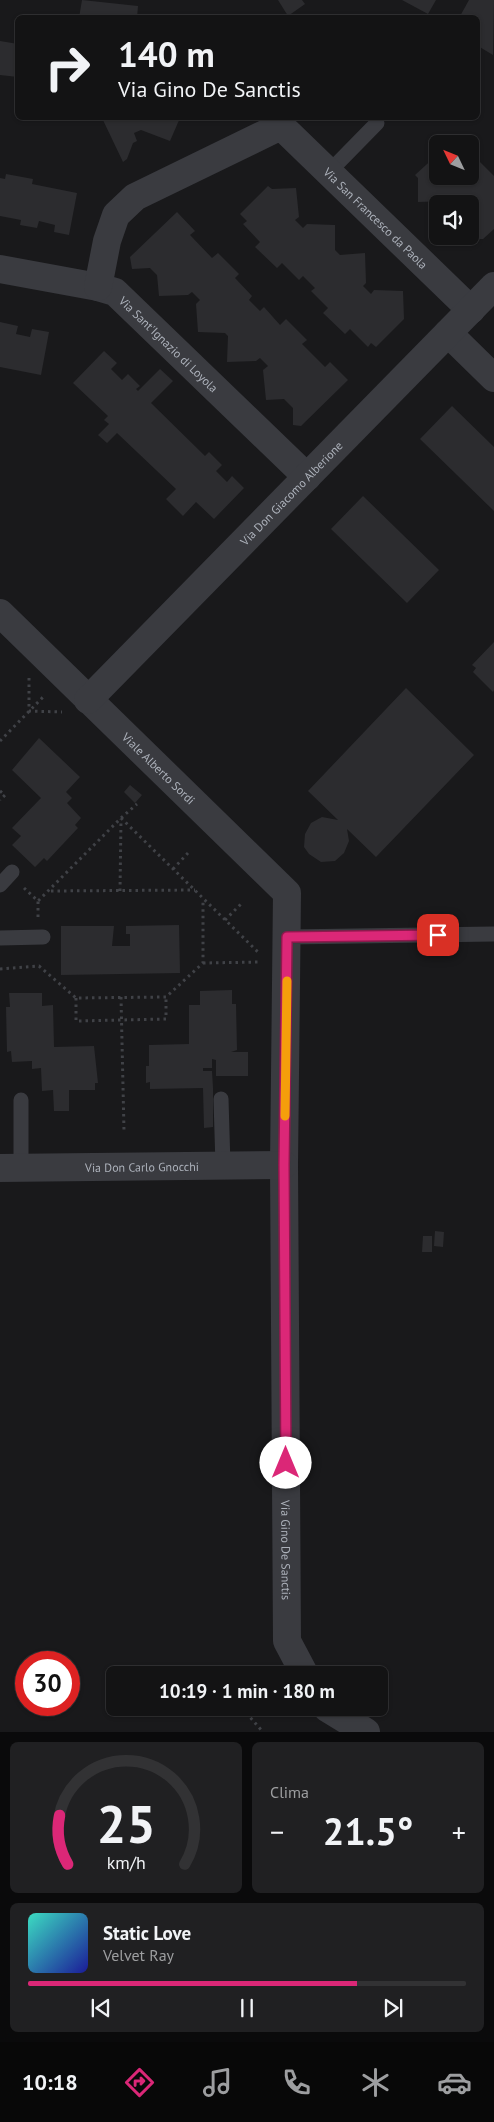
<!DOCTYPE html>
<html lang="it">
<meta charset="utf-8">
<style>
body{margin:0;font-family:"PT Sans",sans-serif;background:#202022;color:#f1f3f6;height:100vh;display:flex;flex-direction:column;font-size:19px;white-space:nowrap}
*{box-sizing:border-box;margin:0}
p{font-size:16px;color:#9d9ea0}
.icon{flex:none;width:28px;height:28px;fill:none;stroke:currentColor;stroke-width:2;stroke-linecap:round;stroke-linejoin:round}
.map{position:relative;height:1732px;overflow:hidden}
.details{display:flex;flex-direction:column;gap:10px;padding:10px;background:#0a0a0b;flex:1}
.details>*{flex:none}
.top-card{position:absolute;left:15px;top:15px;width:465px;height:105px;border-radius:8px;box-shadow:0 1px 4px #0004,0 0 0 1px #323234;background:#131314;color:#f1f3f6;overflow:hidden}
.needle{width:32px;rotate:313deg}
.controls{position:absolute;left:429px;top:135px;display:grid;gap:10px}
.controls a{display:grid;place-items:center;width:50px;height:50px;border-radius:8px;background:#131314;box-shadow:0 1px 4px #0004,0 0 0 1px #323234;font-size:25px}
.speed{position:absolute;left:15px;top:1651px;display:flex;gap:10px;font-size:25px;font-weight:700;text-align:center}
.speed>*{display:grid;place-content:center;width:65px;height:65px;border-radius:50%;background:#131314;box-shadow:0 1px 4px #0004,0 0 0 1px #323234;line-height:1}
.speed .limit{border:8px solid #d22;background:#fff;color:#111}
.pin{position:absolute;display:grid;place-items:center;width:42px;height:42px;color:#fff;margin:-21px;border-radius:10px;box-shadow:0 2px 8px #0006}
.me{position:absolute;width:55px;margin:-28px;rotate:0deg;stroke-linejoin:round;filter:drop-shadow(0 0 4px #0008)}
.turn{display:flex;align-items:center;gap:18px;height:105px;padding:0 20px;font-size:22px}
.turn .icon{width:65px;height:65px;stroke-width:2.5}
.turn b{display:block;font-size:35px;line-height:42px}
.big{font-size:38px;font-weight:700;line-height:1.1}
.details .widget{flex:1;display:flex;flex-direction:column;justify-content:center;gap:8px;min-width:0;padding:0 18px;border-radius:8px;background:#202022}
.details .dial{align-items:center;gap:0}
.dial svg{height:130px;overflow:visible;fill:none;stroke:#323234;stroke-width:7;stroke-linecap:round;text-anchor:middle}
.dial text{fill:#f1f3f6;stroke:none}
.song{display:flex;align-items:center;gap:15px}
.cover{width:60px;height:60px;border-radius:8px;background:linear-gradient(135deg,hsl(170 70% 55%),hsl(240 70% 35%))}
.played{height:5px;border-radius:2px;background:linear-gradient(90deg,#db2777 75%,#323234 75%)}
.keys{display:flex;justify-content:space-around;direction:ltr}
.heat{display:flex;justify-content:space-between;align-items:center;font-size:28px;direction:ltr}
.details .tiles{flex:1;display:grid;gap:10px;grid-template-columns:1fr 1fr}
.widget:last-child{grid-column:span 2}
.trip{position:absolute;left:106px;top:1666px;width:282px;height:50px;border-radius:8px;background:#131314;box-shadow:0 1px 4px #0004,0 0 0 1px #323234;font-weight:700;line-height:50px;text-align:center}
.tabs{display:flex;height:80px;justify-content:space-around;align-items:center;background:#080808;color:#9d9ea0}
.tabs .icon{width:35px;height:35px}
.tabs .selected{color:#db2777}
.tabs b{font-size:22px;color:#f1f3f6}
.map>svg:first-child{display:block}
.building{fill:#2c2c2f}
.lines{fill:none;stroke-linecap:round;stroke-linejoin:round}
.path{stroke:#404247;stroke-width:3;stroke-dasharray:2.5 4;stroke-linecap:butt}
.service{stroke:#3a3b40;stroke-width:15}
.minor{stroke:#3a3b40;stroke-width:28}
.route-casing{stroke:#8e194d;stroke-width:12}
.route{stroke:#db2777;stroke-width:9}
.slow{stroke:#f59e0b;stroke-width:9}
.labels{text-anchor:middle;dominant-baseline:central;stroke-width:5;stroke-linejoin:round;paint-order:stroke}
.street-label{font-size:12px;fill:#acb1ba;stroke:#141416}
</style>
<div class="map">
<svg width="494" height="1732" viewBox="0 0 494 1732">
<rect width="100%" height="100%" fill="#19191b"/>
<!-- building -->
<path class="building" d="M82,0L138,6L137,18H79Z
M278,0H302L305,4L288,16Z
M402,0H436L428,14Z
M469,0H494L493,55L478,46V18H459Z
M0,41L18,44V77L0,75Z
M102,118H180L170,141L141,130L134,133L137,141L133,143L127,159L123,162Z
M438,154V176H470V163L477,159L494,176V229L483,239H457L456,236H470V204H456L451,198L447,201L418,202V178L415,175Z
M6,174L33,179L32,184L77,193L69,235L54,232L55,225L39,221L37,228L20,225L21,220L0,216V178L5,179Z
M268,186L272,189L296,188L299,217L295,220L303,228L307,224L335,225V250L340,255L365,253L366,283L363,286L371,294L374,290L403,291L404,319L376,347L371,343L368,347L350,329L345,334L323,313L328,308L311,291L315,288L303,276L299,280L282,263L277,268L255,247L260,242L243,224L247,221L240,214Z
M177,212L195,231L190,235L212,258L218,253L239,274L235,278L252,296L249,300L260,311L264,307L280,325L286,319L307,340L302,344L325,367L330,362L348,380L301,426L293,425V408L284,399L266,400L263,370L268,366L260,358L256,361L227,362L228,336L225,333L198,332L196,304L200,300L192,292L188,295L159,296L157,275L150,268L132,269L130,257Z
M0,322L18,326L16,334L30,337L32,329L49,332L41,375L0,367Z
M104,351L117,363L111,369L122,380L128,374L140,386L136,389L138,391L160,369L173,381L151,403L205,456L209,452L222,465L216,471L227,482L232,476L244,488L214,519L196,502L183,516L166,499L176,489L117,433L107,443L98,435L109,424L104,420L108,416L73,383Z
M452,406L494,447V511L420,439Z
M363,496L439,570L407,603L331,529Z
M494,642V690L493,692L473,672L476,668L472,665Z
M406,688L474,755L376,857L347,829L349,841L344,853L335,861L321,862L309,854L304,847L305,834L311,823L322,817L338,820L308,791Z
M39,738L80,777L66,792L72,798L67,803L81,818L75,825L78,828L47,861L44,858L35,867L12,845L21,836L12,828L41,798L12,770Z
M130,785L142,795L135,803L124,792Z
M179,925L180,973L61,975V926H114L112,946H130V934H126V926Z
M232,990V1004H236L237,1050L231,1052H248V1076H216V1060L212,1059V1068H203V1071H212L213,1088V1127L204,1128L203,1088L150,1089V1082L146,1083V1066H149V1045L189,1044V1005H200V991Z
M9,993H42V1006L53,1005L54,1047L94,1046L98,1083H95V1090H69V1111H54L53,1090L42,1091L41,1068L32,1069V1061L12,1062L11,1051L7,1052L6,1007H10Z
M435,1231L444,1232L443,1247L434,1246Z
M423,1236H432V1252H422Z"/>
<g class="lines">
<!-- path -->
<path class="path" d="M29,678V711L62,712
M0,741L45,695
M0,791L5,795L0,800
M121,818L259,953
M173,869L188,853
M24,888L38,901L121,818L137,804
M51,891L195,890
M120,891L121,819
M38,917V901
M225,920L241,904
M203,963L260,962
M0,969L39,966L76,998L166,997L203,963V899
M121,997L124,1131
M76,998V1021L166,1019V997
M210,1669L214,1675
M242,1708L263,1732"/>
<!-- service -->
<path class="service" d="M329,172L377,123
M0,885L12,872
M287,937L494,934
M0,938L43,937
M221,1099L223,1166
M21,1168V1100"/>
<!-- minor -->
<g class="minor">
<path id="s1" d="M0,269L98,287L115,292L307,477"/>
<path id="s2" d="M98,287L107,241L116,215L135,197L281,126L471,310"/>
<path d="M448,333L494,378"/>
<path id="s3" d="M0,613L287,893L284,1165L287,1641L305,1675"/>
<path id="s4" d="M88,700L494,286"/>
<path id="s5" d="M0,1168L284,1165"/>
<path d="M327,1708L366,1732"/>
</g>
</g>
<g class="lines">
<defs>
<path id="route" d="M286,1463L284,1165L287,937L438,935"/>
</defs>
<!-- route casing -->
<use href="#route" class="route-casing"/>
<!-- route -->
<use href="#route" class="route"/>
<!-- slow -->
<path class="slow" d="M285,1116L287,981"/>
</g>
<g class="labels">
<!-- street labels -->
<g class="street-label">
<text stroke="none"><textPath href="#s2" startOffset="395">Via San Francesco da Paola</textPath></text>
<text stroke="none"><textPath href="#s1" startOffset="192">Via Sant'Ignazio di Loyola</textPath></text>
<text stroke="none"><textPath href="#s4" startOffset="290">Via Don Giacomo Alberione</textPath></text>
<text stroke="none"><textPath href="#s3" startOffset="222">Viale Alberto Sordi</textPath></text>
<text stroke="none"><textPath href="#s5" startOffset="142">Via Don Carlo Gnocchi</textPath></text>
<text stroke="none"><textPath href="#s3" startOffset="1058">Via Gino De Sanctis</textPath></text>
</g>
</g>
</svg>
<div class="controls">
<a><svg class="needle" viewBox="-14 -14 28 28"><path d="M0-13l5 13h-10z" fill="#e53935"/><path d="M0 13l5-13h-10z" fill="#9d9ea0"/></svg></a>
<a><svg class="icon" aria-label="sound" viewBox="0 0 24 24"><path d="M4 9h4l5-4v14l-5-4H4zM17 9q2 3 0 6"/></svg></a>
</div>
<div class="speed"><div class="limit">30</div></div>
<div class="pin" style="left:438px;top:935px;background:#d93025"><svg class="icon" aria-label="arrive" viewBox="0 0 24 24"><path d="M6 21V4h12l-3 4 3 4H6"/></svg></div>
<svg class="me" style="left:286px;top:1463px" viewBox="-20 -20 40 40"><circle r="19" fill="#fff"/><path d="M0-13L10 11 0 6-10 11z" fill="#db2777"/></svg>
<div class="trip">10:19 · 1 min · 180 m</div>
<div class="top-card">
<div class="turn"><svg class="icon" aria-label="right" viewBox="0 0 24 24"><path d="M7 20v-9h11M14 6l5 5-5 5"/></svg><div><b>140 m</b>Via Gino De Sanctis</div></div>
</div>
</div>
<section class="details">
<div class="tiles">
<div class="widget dial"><svg viewBox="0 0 100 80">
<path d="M14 69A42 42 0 1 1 86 69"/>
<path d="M14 69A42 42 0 0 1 9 39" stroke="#db2777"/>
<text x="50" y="56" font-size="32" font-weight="700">25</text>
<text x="50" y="72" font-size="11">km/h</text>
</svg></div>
<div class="widget"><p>Clima</p>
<div class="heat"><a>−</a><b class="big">21.5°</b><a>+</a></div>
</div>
<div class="widget">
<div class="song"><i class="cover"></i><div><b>Static Love</b><p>Velvet Ray</p></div></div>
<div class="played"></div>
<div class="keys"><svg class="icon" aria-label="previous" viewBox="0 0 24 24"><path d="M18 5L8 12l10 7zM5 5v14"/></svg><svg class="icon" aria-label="pause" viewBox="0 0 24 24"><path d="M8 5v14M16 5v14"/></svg><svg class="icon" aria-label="next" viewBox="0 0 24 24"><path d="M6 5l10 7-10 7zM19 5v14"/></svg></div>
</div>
</div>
</section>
<nav class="tabs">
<b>10:18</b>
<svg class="icon selected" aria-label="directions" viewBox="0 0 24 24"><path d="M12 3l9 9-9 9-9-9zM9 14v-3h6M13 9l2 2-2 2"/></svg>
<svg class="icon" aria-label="music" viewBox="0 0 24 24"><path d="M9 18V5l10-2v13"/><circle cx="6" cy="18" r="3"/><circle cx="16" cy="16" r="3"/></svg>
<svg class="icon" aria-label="phone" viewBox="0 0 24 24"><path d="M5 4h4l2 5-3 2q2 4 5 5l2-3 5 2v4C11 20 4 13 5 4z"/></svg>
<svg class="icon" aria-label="climate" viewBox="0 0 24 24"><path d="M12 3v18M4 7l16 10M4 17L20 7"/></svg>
<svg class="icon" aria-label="car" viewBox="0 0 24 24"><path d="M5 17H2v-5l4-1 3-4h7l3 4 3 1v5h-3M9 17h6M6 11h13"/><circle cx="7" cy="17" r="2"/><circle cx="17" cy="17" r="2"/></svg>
</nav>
